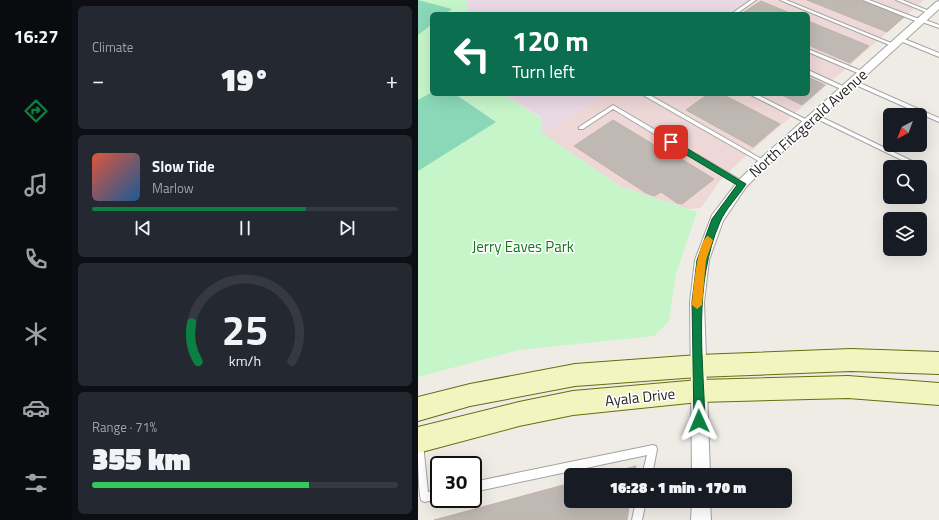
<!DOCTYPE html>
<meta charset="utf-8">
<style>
body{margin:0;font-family:"Titillium Web",sans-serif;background:#242831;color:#f1f3f6;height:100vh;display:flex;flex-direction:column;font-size:15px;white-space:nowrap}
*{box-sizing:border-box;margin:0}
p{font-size:13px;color:#9ea1a6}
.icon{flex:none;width:22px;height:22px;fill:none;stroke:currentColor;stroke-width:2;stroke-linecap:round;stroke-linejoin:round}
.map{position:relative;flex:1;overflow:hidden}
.sheet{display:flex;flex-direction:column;gap:6px;padding:6px;background:#0d0f14;width:346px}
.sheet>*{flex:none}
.banner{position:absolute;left:12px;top:12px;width:380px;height:84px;border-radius:6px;box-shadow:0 4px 16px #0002;background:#0b6e4f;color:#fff;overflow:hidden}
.needle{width:26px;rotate:221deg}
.fabs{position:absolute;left:465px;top:108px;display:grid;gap:8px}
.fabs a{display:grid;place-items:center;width:44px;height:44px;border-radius:6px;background:#171b24;box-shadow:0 4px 16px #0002;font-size:20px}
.speed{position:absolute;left:12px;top:456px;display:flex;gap:8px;font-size:20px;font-weight:700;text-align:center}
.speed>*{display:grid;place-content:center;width:52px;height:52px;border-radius:50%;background:#171b24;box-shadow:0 4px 16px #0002;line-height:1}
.speed .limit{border:2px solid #111;border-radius:6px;background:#fff;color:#111}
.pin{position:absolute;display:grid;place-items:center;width:34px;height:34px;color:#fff;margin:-17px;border-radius:8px;box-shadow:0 2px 6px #0006}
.me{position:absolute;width:44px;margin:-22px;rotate:359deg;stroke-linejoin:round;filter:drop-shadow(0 0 3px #0008)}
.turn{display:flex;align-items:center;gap:14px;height:84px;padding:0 16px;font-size:18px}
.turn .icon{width:52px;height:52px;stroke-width:2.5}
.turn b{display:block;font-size:28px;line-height:34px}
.big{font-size:30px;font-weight:800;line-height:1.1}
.sheet .widget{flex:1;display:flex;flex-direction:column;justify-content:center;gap:6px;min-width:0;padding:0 14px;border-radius:6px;background:#242831}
.sheet .dial{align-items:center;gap:0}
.dial svg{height:104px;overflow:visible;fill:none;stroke:#363941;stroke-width:7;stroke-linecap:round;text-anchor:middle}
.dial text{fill:#f1f3f6;stroke:none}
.song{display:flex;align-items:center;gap:12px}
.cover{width:48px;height:48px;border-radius:6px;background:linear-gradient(135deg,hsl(10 70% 55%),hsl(210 70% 35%))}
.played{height:4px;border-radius:2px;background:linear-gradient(90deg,#0b8043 70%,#363941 70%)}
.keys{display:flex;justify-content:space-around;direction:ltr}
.heat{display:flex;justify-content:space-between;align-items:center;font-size:22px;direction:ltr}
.charge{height:6px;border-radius:3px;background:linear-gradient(90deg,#34c759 71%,#363941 0)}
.trip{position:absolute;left:146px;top:468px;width:228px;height:40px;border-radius:6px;background:#171b24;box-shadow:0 4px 16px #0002;font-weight:800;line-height:40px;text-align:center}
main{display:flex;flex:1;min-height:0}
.menu{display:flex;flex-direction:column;width:72px;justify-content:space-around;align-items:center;background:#090b0e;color:#9ea1a6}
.menu .icon{width:28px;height:28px}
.menu .selected{color:#0b8043}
.menu b{font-size:18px;color:#f1f3f6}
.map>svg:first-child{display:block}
.commercial{fill:#eed8d7}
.industrial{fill:#e8d9e5}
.park{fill:#c7f5ca}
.pitch{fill:#8bd8b9}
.building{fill:#bfb8b3;stroke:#c0b3aa}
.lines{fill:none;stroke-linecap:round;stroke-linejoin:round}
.service-casing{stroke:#a3a3a3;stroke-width:2}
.minor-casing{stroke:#a3a3a3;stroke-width:2}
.secondary-casing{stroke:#656f0e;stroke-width:2}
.service{fill:#fff;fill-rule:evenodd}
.minor{fill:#fff;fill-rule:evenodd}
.secondary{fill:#f2f5bf;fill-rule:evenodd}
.route{fill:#0b8043;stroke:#07532c}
.slow{fill:#f59e0b}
.labels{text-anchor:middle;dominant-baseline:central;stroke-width:3;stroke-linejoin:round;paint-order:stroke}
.street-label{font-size:15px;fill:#1f1f1f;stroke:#fff}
.park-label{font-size:15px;fill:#14761c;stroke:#fff}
</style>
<main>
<nav class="menu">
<b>16:27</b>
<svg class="icon selected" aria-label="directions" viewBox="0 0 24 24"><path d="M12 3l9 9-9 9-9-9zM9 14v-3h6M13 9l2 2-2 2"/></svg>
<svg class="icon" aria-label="music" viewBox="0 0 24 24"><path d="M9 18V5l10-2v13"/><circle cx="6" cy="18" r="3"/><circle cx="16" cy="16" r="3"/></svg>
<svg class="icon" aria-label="phone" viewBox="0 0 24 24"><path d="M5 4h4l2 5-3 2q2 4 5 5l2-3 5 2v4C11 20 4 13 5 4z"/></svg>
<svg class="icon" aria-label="climate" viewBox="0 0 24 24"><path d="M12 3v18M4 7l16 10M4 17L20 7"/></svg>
<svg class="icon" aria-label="car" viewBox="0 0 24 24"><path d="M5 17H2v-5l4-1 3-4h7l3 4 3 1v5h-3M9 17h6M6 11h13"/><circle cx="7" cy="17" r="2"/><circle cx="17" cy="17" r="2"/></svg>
<svg class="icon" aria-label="filters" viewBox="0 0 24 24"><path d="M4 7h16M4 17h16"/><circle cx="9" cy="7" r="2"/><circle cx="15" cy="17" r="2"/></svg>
</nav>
<section class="sheet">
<div class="widget"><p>Climate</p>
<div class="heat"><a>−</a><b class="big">19°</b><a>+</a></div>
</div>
<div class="widget">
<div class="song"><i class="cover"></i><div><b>Slow Tide</b><p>Marlow</p></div></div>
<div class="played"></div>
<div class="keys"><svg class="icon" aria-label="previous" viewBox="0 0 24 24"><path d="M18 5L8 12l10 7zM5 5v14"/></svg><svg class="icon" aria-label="pause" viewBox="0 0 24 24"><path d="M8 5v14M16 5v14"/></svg><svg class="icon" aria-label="next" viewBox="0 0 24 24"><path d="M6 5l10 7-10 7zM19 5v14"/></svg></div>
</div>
<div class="widget dial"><svg viewBox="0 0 100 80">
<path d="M14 69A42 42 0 1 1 86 69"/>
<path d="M14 69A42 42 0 0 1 9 39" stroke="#0b8043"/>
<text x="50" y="56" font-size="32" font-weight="700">25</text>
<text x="50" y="72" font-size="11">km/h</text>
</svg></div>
<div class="widget"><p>Range · 71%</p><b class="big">355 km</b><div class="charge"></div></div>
</section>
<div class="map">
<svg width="521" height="520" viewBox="0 0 521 520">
<rect width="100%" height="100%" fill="#efece6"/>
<!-- commercial -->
<path class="commercial" d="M330,0H506L320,163L301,182L283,208L270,209L203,187L125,134L186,94H390V14H309Z"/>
<!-- industrial -->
<path class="industrial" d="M48,0H330L309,14H48L50,5Z
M85,94H186L125,134L123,132V117Z"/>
<!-- park -->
<path class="park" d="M0,0H48L50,5L48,14H14V94H85L123,118V132L203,187L279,212L258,274L251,321L236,336L101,350L0,377Z"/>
<!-- pitch -->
<path class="pitch" d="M0,0L34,9L27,14H14V24L0,35Z
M14,92V94H37L78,122L0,171V100Z"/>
<!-- building -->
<path class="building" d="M389,0H441L486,17L469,32Z
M343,1L374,14H323Z
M390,21L451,46L432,63L390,45Z
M390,77L407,85L384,105L362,94H390Z
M290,94H304L362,124L335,147L268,110Z
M195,120L261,160L262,158L296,179L264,204L259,203L243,192L236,196L228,193L156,146Z
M218,466L216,475H183Z
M153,483V501H212L209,520H16Z"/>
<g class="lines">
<defs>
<path id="service" d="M333,0H338L318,14H313Z
M362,0H368L478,45L474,46Z
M445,0H451L501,19H505L521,25V28L504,22H500Z
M478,0H484L514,12L510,13Z
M480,38H484L521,53V57L480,40Z
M390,49L446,72L447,73L444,75L442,74L390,52Z
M390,70L429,88L430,89L429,90H425L390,74Z
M435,80L521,118V122L433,83L432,82Z
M223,94H230L349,162L346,164L344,163Z
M331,94H338L393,122L392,123H388Z
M195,105L326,182L327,184L326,186H322L195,109L165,129H161V127Z
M397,114L494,161L495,162L492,164L490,163L395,117V115Z
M0,440L4,441L5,444L10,492L21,489V499L6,502L3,500C0,486 0,456 0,440Z
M235,445L238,446L239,449L234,475H224L229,455L55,492V482Z
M218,501H228L224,520H214Z"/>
<path id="minor" d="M521,1V9L350,165L328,187L305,221L291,260L286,302L292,475H274L272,302L277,260L294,215L320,181L342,159L518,2Z
M274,501H292L293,520H273Z"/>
<path id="secondary" d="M433,349L521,352V374L433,371L280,377L157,386L52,406L0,421V397L52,384L157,364L280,355Z
M430,376L521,383V405L430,398L281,402L155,415L101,426L0,453V427L101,402L155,391L281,380Z"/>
</defs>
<!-- service casing -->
<use href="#service" class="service-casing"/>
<!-- minor casing -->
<use href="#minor" class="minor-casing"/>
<!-- secondary casing -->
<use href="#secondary" class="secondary-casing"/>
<!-- service -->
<use href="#service" class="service"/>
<!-- minor -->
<use href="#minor" class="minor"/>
<!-- secondary -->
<use href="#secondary" class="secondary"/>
</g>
<!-- route -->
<path class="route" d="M253,139L328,184C320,197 308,208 302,222C275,284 285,355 287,421L285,425L281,426L277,425L276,421L274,302L279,260L294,219L319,185L250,144L249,142Z"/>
<!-- slow -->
<path class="slow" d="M290,236L295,240L288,260L284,305L279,309L274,305C275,292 279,240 290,236Z"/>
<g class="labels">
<!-- street labels -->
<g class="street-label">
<text transform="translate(390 123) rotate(-42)">North Fitzgerald Avenue</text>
<text transform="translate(222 397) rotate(-6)">Ayala Drive</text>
</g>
<!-- park labels -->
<g class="park-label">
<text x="105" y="246">Jerry Eaves Park</text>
</g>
</g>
</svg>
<div class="fabs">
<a><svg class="needle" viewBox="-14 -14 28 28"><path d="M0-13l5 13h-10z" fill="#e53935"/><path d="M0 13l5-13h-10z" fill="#9ea1a6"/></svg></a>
<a><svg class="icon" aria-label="search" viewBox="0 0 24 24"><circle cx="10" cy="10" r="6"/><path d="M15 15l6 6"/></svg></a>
<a><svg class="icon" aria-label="layers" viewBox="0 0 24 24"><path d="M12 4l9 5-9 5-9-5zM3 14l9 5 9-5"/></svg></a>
</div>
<div class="speed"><div class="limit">30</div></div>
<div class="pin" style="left:253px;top:142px;background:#d93025"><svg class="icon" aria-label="arrive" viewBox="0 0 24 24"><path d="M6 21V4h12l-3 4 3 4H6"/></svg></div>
<svg class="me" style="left:281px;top:421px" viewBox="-20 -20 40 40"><path d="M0-17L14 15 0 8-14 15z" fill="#0b8043" stroke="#fff" stroke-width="4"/></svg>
<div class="trip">16:28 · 1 min · 170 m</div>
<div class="banner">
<div class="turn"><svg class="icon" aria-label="left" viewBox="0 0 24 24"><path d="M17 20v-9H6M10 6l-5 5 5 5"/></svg><div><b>120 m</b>Turn left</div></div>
</div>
</div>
</main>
